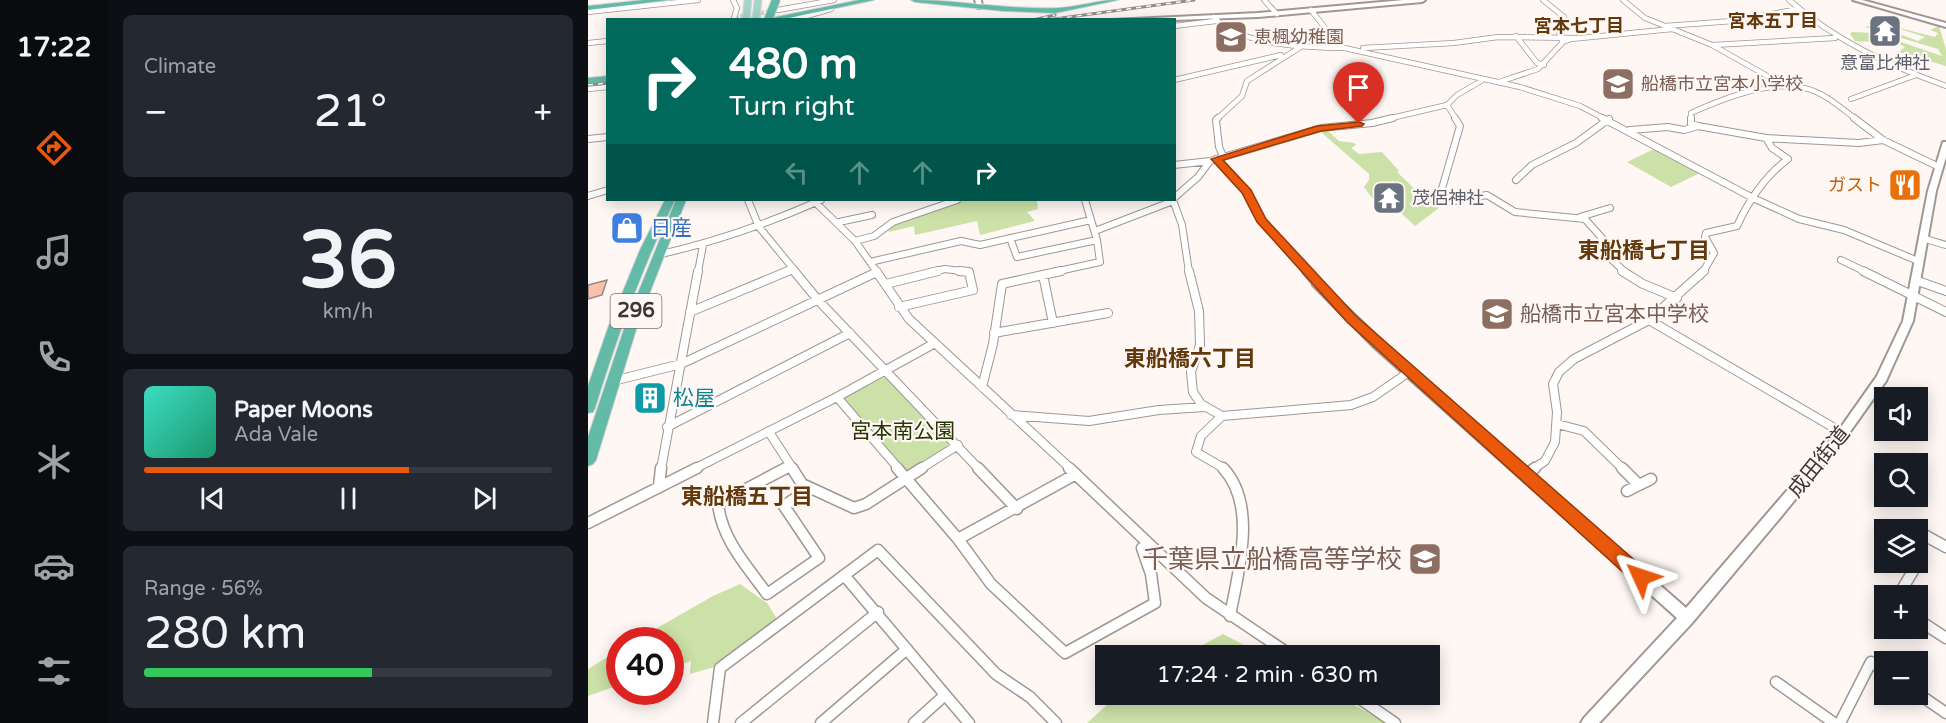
<!DOCTYPE html>
<meta charset="utf-8">
<style>
body{margin:0;font-family:"Varela Round","Noto Sans JP",sans-serif;background:#242831;color:#f1f3f6;height:100vh;display:flex;flex-direction:column;font-size:22px;white-space:nowrap}
*{box-sizing:border-box;margin:0}
p{font-size:20px;color:#9ea1a6}
.icon{flex:none;width:33px;height:33px;fill:none;stroke:currentColor;stroke-width:2;stroke-linecap:round;stroke-linejoin:round}
.map{position:relative;flex:1;overflow:hidden}
.drawer{display:flex;flex-direction:column;gap:15px;padding:15px;background:#0d0f14;width:480px}
.drawer>*{flex:none}
.hud{position:absolute;left:18px;top:18px;width:570px;height:183px;border-radius:0px;box-shadow:0 3px 15px #0003;background:#00695c;color:#fff;overflow:hidden}
.controls{position:absolute;left:1286px;top:387px;display:grid;gap:12px}
.controls a{display:grid;place-items:center;width:54px;height:54px;border-radius:0px;background:#171b24;box-shadow:0 3px 15px #0003;font-size:30px}
.speed{position:absolute;left:18px;top:627px;display:flex;gap:12px;font-size:30px;font-weight:700;text-align:center}
.speed>*{display:grid;place-content:center;width:78px;height:78px;border-radius:50%;background:#171b24;box-shadow:0 3px 15px #0003;line-height:1}
.speed .limit{border:9px solid #d22;background:#fff;color:#111}
.pin{position:absolute;display:grid;place-items:center;width:51px;height:51px;color:#fff;margin:-62px -26px;border-radius:50% 50% 50% 0;rotate:-45deg;box-shadow:0 0 6px #0007}
.pin .icon{rotate:45deg}
.me{position:absolute;width:66px;margin:-33px;rotate:312deg;stroke-linejoin:round;filter:drop-shadow(0 0 4px #0008)}
.turn{display:flex;align-items:center;gap:21px;height:126px;padding:0 24px;font-size:27px}
.turn .icon{width:78px;height:78px;stroke-width:2.5}
.turn b{display:block;font-size:42px;line-height:51px}
.lanes{display:flex;align-items:center;height:57px;padding:0 24px;background:#0003;justify-content:center;gap:30px;direction:ltr}
.lanes .off{opacity:.35}
.big{font-size:45px;font-weight:600;line-height:1.1}
.drawer .tile{flex:1;display:flex;flex-direction:column;justify-content:center;gap:9px;min-width:0;padding:0 21px;border-radius:9px;background:#242831}
.drawer .dial{align-items:center;gap:0}
.dial b{font-size:78px;line-height:1}
.song{display:flex;align-items:center;gap:18px}
.cover{width:72px;height:72px;border-radius:9px;background:linear-gradient(135deg,hsl(170 70% 55%),hsl(160 70% 35%))}
.played{height:6px;border-radius:3px;background:linear-gradient(90deg,#ea580c 65%,#363941 65%)}
.keys{display:flex;justify-content:space-around;direction:ltr}
.heat{display:flex;justify-content:space-between;align-items:center;font-size:33px;direction:ltr}
.charge{height:9px;border-radius:4px;background:linear-gradient(90deg,#34c759 56%,#363941 0)}
.trip{position:absolute;left:507px;top:645px;width:345px;height:60px;border-radius:0px;background:#171b24;box-shadow:0 3px 15px #0003;font-weight:600;line-height:60px;text-align:center}
main{display:flex;flex:1;min-height:0}
.menu{display:flex;flex-direction:column;width:108px;justify-content:space-around;align-items:center;background:#090b0e;color:#9ea1a6}
.menu .icon{width:42px;height:42px}
.menu .selected{color:#ea580c}
.menu b{font-size:27px;color:#f1f3f6}
.map>svg:first-child{display:block}
.green{fill:#cbe1a7;fill-rule:evenodd}
.building{fill:#f9c0aa;stroke:#938884;stroke-width:1.5}
.lines{fill:none;stroke-linecap:round;stroke-linejoin:round}
.street-tunnel{stroke:#d7d1ce;stroke-width:4.5;stroke-dasharray:4.5 2;stroke-linecap:butt}
.street-far3-casing{stroke:#a19792;stroke-width:6}
.street-far2-casing{stroke:#a19792;stroke-width:8}
.street-far1-casing{stroke:#a19792;stroke-width:10}
.street-casing{stroke:#a19792;stroke-width:13}
.secondary-casing{stroke:#a19792;stroke-width:4}
.primary-casing{stroke:#d4d3d3;stroke-width:3}
.highway-casing{stroke:#d4d3d3;stroke-width:2}
.street-far3{stroke:#fff;stroke-width:4.5}
.street-far2{stroke:#fff;stroke-width:6}
.street-far1{stroke:#fff;stroke-width:8}
.street{stroke:#fff;stroke-width:10}
.secondary{fill:#fff;fill-rule:evenodd}
.primary{fill:#a1d6ca;fill-rule:evenodd}
.highway{fill:#62baa7;fill-rule:evenodd}
.rail-casing{stroke:#928d8a;stroke-width:3}
.rail{stroke:#fef7f4;stroke-width:1.5;stroke-dasharray:5;stroke-linecap:butt}
.highway-bridge-casing{stroke:#d4d3d3;stroke-width:10;stroke-linecap:butt}
.highway-bridge{stroke:#62baa7;stroke-width:8}
.route{fill:#ea580c;stroke:#983908;stroke-width:1.5}
.labels{text-anchor:middle;dominant-baseline:central;stroke-width:4.5;stroke-linejoin:round;paint-order:stroke}
.far-neighbourhood-label{font-size:18px;font-weight:bold;fill:#61390d;stroke:#fef7f4}
.far-education-label{font-size:18px;fill:#785e54;stroke:#fef7f4;text-anchor:start}
.far-worship-label{font-size:18px;fill:#5b616d;stroke:#fef7f4}
.far-food-label{font-size:18px;fill:#c56008;stroke:#fef7f4;text-anchor:end}
.shield{fill:#fef7f4;stroke:#76716e;stroke-width:1.5}
.shield-label{font-size:20px;font-weight:bold;fill:#3b3735}
.shop-label{font-size:21px;fill:#366cbe;stroke:#fef7f4;text-anchor:start}
.education-label{font-size:21px;fill:#785e54;stroke:#fef7f4;text-anchor:start}
.culture-label{font-size:21px;fill:#0d838f;stroke:#fef7f4;text-anchor:start}
.park-label{font-size:21px;fill:#283706;stroke:#fef7f4}
.street-label{font-size:21px;fill:#3b3735;stroke:#fef7f4}
.neighbourhood-label{font-size:22px;font-weight:bold;fill:#61390d;stroke:#fef7f4}
.near-education-label{font-size:26px;fill:#785e54;stroke:#fef7f4;text-anchor:end}
</style>
<main>
<nav class="menu">
<b>17:22</b>
<svg class="icon selected" aria-label="directions" viewBox="0 0 24 24"><path d="M12 3l9 9-9 9-9-9zM9 14v-3h6M13 9l2 2-2 2"/></svg>
<svg class="icon" aria-label="music" viewBox="0 0 24 24"><path d="M9 18V5l10-2v13"/><circle cx="6" cy="18" r="3"/><circle cx="16" cy="16" r="3"/></svg>
<svg class="icon" aria-label="phone" viewBox="0 0 24 24"><path d="M5 4h4l2 5-3 2q2 4 5 5l2-3 5 2v4C11 20 4 13 5 4z"/></svg>
<svg class="icon" aria-label="climate" viewBox="0 0 24 24"><path d="M12 3v18M4 7l16 10M4 17L20 7"/></svg>
<svg class="icon" aria-label="car" viewBox="0 0 24 24"><path d="M5 17H2v-5l4-1 3-4h7l3 4 3 1v5h-3M9 17h6M6 11h13"/><circle cx="7" cy="17" r="2"/><circle cx="17" cy="17" r="2"/></svg>
<svg class="icon" aria-label="filters" viewBox="0 0 24 24"><path d="M4 7h16M4 17h16"/><circle cx="9" cy="7" r="2"/><circle cx="15" cy="17" r="2"/></svg>
</nav>
<section class="drawer">
<div class="tile"><p>Climate</p>
<div class="heat"><a>−</a><b class="big">21°</b><a>+</a></div>
</div>
<div class="tile dial"><b>36</b><p>km/h</p></div>
<div class="tile">
<div class="song"><i class="cover"></i><div><b>Paper Moons</b><p>Ada Vale</p></div></div>
<div class="played"></div>
<div class="keys"><svg class="icon" aria-label="previous" viewBox="0 0 24 24"><path d="M18 5L8 12l10 7zM5 5v14"/></svg><svg class="icon" aria-label="pause" viewBox="0 0 24 24"><path d="M8 5v14M16 5v14"/></svg><svg class="icon" aria-label="next" viewBox="0 0 24 24"><path d="M6 5l10 7-10 7zM19 5v14"/></svg></div>
</div>
<div class="tile"><p>Range · 56%</p><b class="big">280 km</b><div class="charge"></div></div>
</section>
<div class="map">
<svg width="1358" height="723" viewBox="0 0 1358 723">
<rect width="100%" height="100%" fill="#fef7f4"/>
<!-- green -->
<path class="green" d="M1285,24L1330,41L1337,37L1300,25L1347,37L1350,33L1342,30L1351,26L1358,49V66L1311,52L1317,47C1307,40 1281,43 1267,41L1262,34L1264,32L1287,33L1354,56L1350,49L1277,27Z
M739,130L751,141L766,143L768,145L763,148L771,154L794,152L811,171L809,172L838,200H850L851,208L827,226L813,213L796,214L776,187L781,180V174L733,132ZM805,181L815,188L807,196L809,202H795L787,194V187Z
M1066,149L1114,172L1083,187L1039,162Z
M372,200H449L450,209L439,212L447,221L392,235L389,221L327,235L326,226L301,232L300,226Z
M297,377L360,443L359,447L322,472L317,471L257,399L259,396Z
M152,584L179,603L188,617L186,623L126,667L102,674L103,661L83,668L82,640H48L125,596Z
M635,634L675,655H596Z
M31,650V685L0,696V669Z
M531,694L749,695L798,723H499Z"/>
<!-- building -->
<path class="building" d="M19,280L14,295L0,299V285Z
M76,391L74,399L48,406L50,397Z"/>
<g class="lines">
<!-- street-tunnel -->
<path class="street-tunnel" d="M146,18L189,10"/>
<defs>
<path id="street-far3" d="M145,0L149,8L146,18
M676,0L689,14
M955,0L976,17L970,28L974,41
M1035,0L1057,18L1124,45L1199,87
M1201,0C1248,41 1300,65 1358,86
M190,10L246,0
M723,10L752,47L932,87L992,106L1017,119
M0,12L110,0
M626,17C652,46 717,47 754,48
M204,20L243,9
M586,26L628,21
M1077,26L1145,21L1211,9
M928,36L949,63L956,65
M0,43L20,41
M1125,45L1247,38
M775,48L866,43L910,37L989,38
M586,80L693,55
M911,82L950,69L975,42L983,39L1084,29
M0,89L20,87
M1263,99L1328,75
M859,105L868,119
M629,119L654,96L659,81L714,46
M799,119L859,105L869,95L893,81
M1103,119V113C1134,99 1181,80 1216,88C1236,92 1253,108 1268,119"/>
<path id="street-far2" d="M630,118L628,120L631,147L635,156
M867,118L872,126L853,192L855,203L899,195L927,212L997,219L1014,238L1021,257L1037,272
M1014,118L1165,198L1211,219L1256,230L1330,261
M1103,118V124L1110,126
M1266,118L1295,140L1351,167
M1042,130L1080,127L1096,130L1110,126L1178,138L1271,143L1295,140
M0,139L20,137
M628,159L659,192L673,220L719,272
M586,165L622,161L733,128L784,123L805,118
M928,180L944,165L988,143L1021,119
M0,196L20,190
M586,198L610,177L622,161
M160,200L171,227L208,272
M225,200L267,241L289,272
M585,200L594,225L601,272
M992,217L1022,208
M251,222L284,215
M507,231L585,201
M422,238L429,257L509,240
M1334,238L1358,245
M267,241L286,236L305,222L369,200
M69,255C127,242 179,224 233,200
M1253,260L1278,272
M282,262L373,241L392,245L503,220
M110,272L115,245
M196,272L204,269
M344,272L357,269L381,272
M466,272L512,262L509,240L497,200
M1115,272L1126,253L1117,237L1118,233L1149,226C1161,200 1177,176 1200,159L1184,148L1178,138"/>
<path id="street-far1" d="M206,271L230,300L391,469
M288,271L321,319L483,469
M601,271L611,311L612,345L603,372L605,392L613,404L634,416L763,405L785,397L821,372
M718,271L730,285
M1034,271L1055,284L1089,298
M1275,271L1358,312
M455,275L465,323
M1327,280L1358,291
M298,284L350,271
M311,307L385,290L381,272L371,271
M102,312L200,271
M1061,320L1255,433
M406,333L520,313
M25,381L93,364L289,272
M394,387L405,344L414,284L473,271
M249,397L311,469
M423,415L501,421L571,410L617,407
M634,416L613,436L608,452L637,469
M969,424L996,431L1035,469
M79,427L262,333
M181,432L205,469
M73,469L110,271
M106,469L249,397L347,343
M195,469L202,466
M332,469L370,445
M945,469L957,461L967,442L969,412L965,384L971,372L986,359L1061,320L1116,271"/>
<path id="street" d="M198,468L130,504C134,540 159,566 179,594L231,558L196,506L221,489
M204,468L214,484L266,508L278,504L334,468
M309,468L370,539L403,584L477,653L567,603L563,574L554,548L560,545
M390,468L429,509
M481,468L618,598L704,656
M635,468C670,505 650,572 642,616
M1034,468L1051,485
M939,474L947,468
M71,486L73,468
M1039,491L1063,479
M0,523L109,468
M1329,531L1358,547
M370,539L488,474
M256,575L381,723
M1310,596L1331,561L1329,550
M1329,619L1358,638
M1188,682L1246,723
M1329,693L1358,713
M765,694L807,723
M125,723L132,668L290,550L408,674L442,697L468,723
M153,723L290,612
M233,723L319,649
M326,723L357,695
M1252,723L1283,662L1296,671"/>
<path id="secondary" d="M387,0H393L394,8H390Z
M816,0H837L834,2L670,17L586,20H524L670,13Z
M1265,0H1274L1358,23V27Z
M1355,142H1358V157L1348,191L1325,321L1298,381L1259,436L1192,518L1104,623L1011,723H993L996,718L1089,618L786,347L725,285L727,283H733L794,341L1098,608L1251,430L1289,376L1315,321L1340,191Z"/>
<path id="primary" d="M157,0H163L161,20H155Z
M167,0H173L171,20H165Z"/>
<path id="highway" d="M56,0H81L0,10V6Z
M271,0H286L191,20H174Z
M323,0C373,0 421,10 470,8C490,7 509,0 530,0L467,13L415,11L327,2Z
M20,76V82L0,84V78Z
M77,200H87C54,267 29,337 7,408L5,412L0,413V386L20,328L52,250Z
M88,200H98L51,320L8,460L5,464L0,466V437L39,320Z"/>
</defs>
<!-- street-far3 casing -->
<use href="#street-far3" class="street-far3-casing"/>
<!-- street-far2 casing -->
<use href="#street-far2" class="street-far2-casing"/>
<!-- street-far1 casing -->
<use href="#street-far1" class="street-far1-casing"/>
<!-- street casing -->
<use href="#street" class="street-casing"/>
<!-- secondary casing -->
<use href="#secondary" class="secondary-casing"/>
<!-- primary casing -->
<use href="#primary" class="primary-casing"/>
<!-- highway casing -->
<use href="#highway" class="highway-casing"/>
<!-- street-far3 -->
<use href="#street-far3" class="street-far3"/>
<!-- street-far2 -->
<use href="#street-far2" class="street-far2"/>
<!-- street-far1 -->
<use href="#street-far1" class="street-far1"/>
<!-- street -->
<use href="#street" class="street"/>
<!-- secondary -->
<use href="#secondary" class="secondary"/>
<!-- primary -->
<use href="#primary" class="primary"/>
<!-- highway -->
<use href="#highway" class="highway"/>
<defs>
<path id="rail" d="M445,20L467,15
M459,20L606,0
M0,85L20,83"/>
</defs>
<!-- rail casing -->
<use href="#rail" class="rail-casing"/>
<!-- rail -->
<use href="#rail" class="rail"/>
<defs>
<path id="highway-bridge" d="M180,20L188,0"/>
</defs>
<!-- highway-bridge casing -->
<use href="#highway-bridge" class="highway-bridge-casing"/>
<!-- highway-bridge -->
<use href="#highway-bridge" class="highway-bridge"/>
</g>
<!-- route -->
<path class="route" d="M771,122L776,124L774,126L733,131L635,160L663,190L678,219L768,316L1060,572L1062,577L1060,583L1053,585L1047,583L759,322L669,222L654,193L623,159L729,126Z"/>
<!-- icons -->
<defs>
<symbol id="temple-square" viewBox="-11 -11 22 22"><rect x="-9" y="-9" width="18" height="18" rx="4" fill="#6b7280" stroke="#fef7f4"/><path d="M0-6L5-2H3V0L6.5 2.5H4V6H1.5V3h-3V6H-4V2.5H-6.5L-3 0V-2H-5Z" fill="#fff"/></symbol>
<symbol id="school-square" viewBox="-11 -11 22 22"><rect x="-9" y="-9" width="18" height="18" rx="4" fill="#8d6e63" stroke="#fef7f4"/><path d="M0-5L7-2L0 1L-7-2ZM-4 1L0 2.5L4 1V4Q0 6-4 4Z" fill="#fff"/></symbol>
<symbol id="restaurant-square" viewBox="-11 -11 22 22"><rect x="-9" y="-9" width="18" height="18" rx="4" fill="#e8710a" stroke="#fef7f4"/><path d="M-5-6h1v4h1v-4h1v4h1v-4h1v5L-1.5 .5V6h-2V.5L-5-1ZM5-6V6H3V1.5H1.5Q1.5-4 5-6Z" fill="#fff"/></symbol>
<symbol id="shop-square" viewBox="-11 -11 22 22"><rect x="-9" y="-9" width="18" height="18" rx="4" fill="#3f7fe0" stroke="#fef7f4"/><path d="M-5-2.5h2.3a2.7 3.5 0 0 1 5.4 0H5L5.5 6h-11ZM-1.5-2.5h3a1.5 2.3 0 0 0-3 0Z" fill="#fff"/></symbol>
<symbol id="building-square" viewBox="-11 -11 22 22"><rect x="-9" y="-9" width="18" height="18" rx="4" fill="#0f9aa8" stroke="#fef7f4"/><path d="M-4-6H4V6H1V3H-1V6H-4ZM-2.5-4.3h1.7v1.8h-1.7ZM.8-4.3h1.7v1.8H.8ZM-2.5-1h1.7V.8h-1.7ZM.8-1h1.7V.8H.8Z" fill="#fff"/></symbol>
</defs>
<g fill-rule="evenodd">
<use href="#temple-square" x="1278" y="12" width="38" height="38"/>
<use href="#school-square" x="624" y="18" width="38" height="38"/>
<use href="#school-square" x="1011" y="65" width="38" height="38"/>
<use href="#restaurant-square" x="1298" y="166" width="38" height="38"/>
<use href="#temple-square" x="782" y="179" width="38" height="38"/>
<use href="#shop-square" x="20" y="209" width="38" height="38"/>
<use href="#school-square" x="890" y="295" width="38" height="38"/>
<use href="#building-square" x="43" y="379" width="38" height="38"/>
<use href="#school-square" x="818" y="540" width="38" height="38"/>
</g>
<g class="labels">
<!-- far-neighbourhood labels -->
<g class="far-neighbourhood-label">
<text x="1185" y="21">宮本五丁目</text>
<text x="991" y="26">宮本七丁目</text>
</g>
<!-- far-education labels -->
<g class="far-education-label">
<text x="666" y="37">恵楓幼稚園</text>
<text x="1053" y="84">船橋市立宮本小学校</text>
</g>
<!-- far-worship labels -->
<g class="far-worship-label">
<text x="1297" y="63">意富比神社</text>
<text x="824" y="198" text-anchor="start">茂侶神社</text>
</g>
<!-- far-food labels -->
<g class="far-food-label">
<text x="1294" y="185">ガスト</text>
</g>
<!-- shield labels -->
<rect class="shield" x="22.5" y="294" width="51" height="34" rx="4.5"/>
<g class="shield-label">
<text x="48" y="311">296</text>
</g>
<!-- shop labels -->
<g class="shop-label">
<text x="62" y="228">日産</text>
</g>
<!-- education labels -->
<g class="education-label">
<text x="932" y="314">船橋市立宮本中学校</text>
</g>
<!-- culture labels -->
<g class="culture-label">
<text x="85" y="398">松屋</text>
</g>
<!-- park labels -->
<g class="park-label">
<text x="315" y="431">宮本南公園</text>
</g>
<!-- street labels -->
<g class="street-label">
<text transform="translate(1231 462) rotate(-51)">成田街道</text>
</g>
<!-- neighbourhood labels -->
<g class="neighbourhood-label">
<text x="1056" y="251">東船橋七丁目</text>
<text x="602" y="359">東船橋六丁目</text>
<text x="159" y="497">東船橋五丁目</text>
</g>
<!-- near-education labels -->
<g class="near-education-label">
<text x="814" y="559">千葉県立船橋高等学校</text>
</g>
</g>
</svg>
<div class="controls">
<a><svg class="icon" aria-label="sound" viewBox="0 0 24 24"><path d="M4 9h4l5-4v14l-5-4H4zM17 9q2 3 0 6"/></svg></a>
<a><svg class="icon" aria-label="search" viewBox="0 0 24 24"><circle cx="10" cy="10" r="6"/><path d="M15 15l6 6"/></svg></a>
<a><svg class="icon" aria-label="layers" viewBox="0 0 24 24"><path d="M12 4l9 5-9 5-9-5zM3 14l9 5 9-5"/></svg></a>
<a>+</a>
<a>−</a>
</div>
<div class="speed"><div class="limit">40</div></div>
<div class="pin" style="left:771px;top:124px;background:#d93025"><svg class="icon" aria-label="arrive" viewBox="0 0 24 24"><path d="M6 21V4h12l-3 4 3 4H6"/></svg></div>
<svg class="me" style="left:1053px;top:577px" viewBox="-20 -20 40 40"><path d="M0-17L14 15 0 8-14 15z" fill="#ea580c" stroke="#fff" stroke-width="4"/></svg>
<div class="trip">17:24 · 2 min · 630 m</div>
<div class="hud">
<div class="turn"><svg class="icon" aria-label="right" viewBox="0 0 24 24"><path d="M7 20v-9h11M14 6l5 5-5 5"/></svg><div><b>480 m</b>Turn right</div></div>
<div class="lanes"><svg class="icon off" aria-label="left" viewBox="0 0 24 24"><path d="M17 20v-9H6M10 6l-5 5 5 5"/></svg><svg class="icon off" aria-label="ahead" viewBox="0 0 24 24"><path d="M12 20V5M6 11l6-6 6 6"/></svg><svg class="icon off" aria-label="ahead" viewBox="0 0 24 24"><path d="M12 20V5M6 11l6-6 6 6"/></svg><svg class="icon" aria-label="right" viewBox="0 0 24 24"><path d="M7 20v-9h11M14 6l5 5-5 5"/></svg></div>
</div>
</div>
</main>
